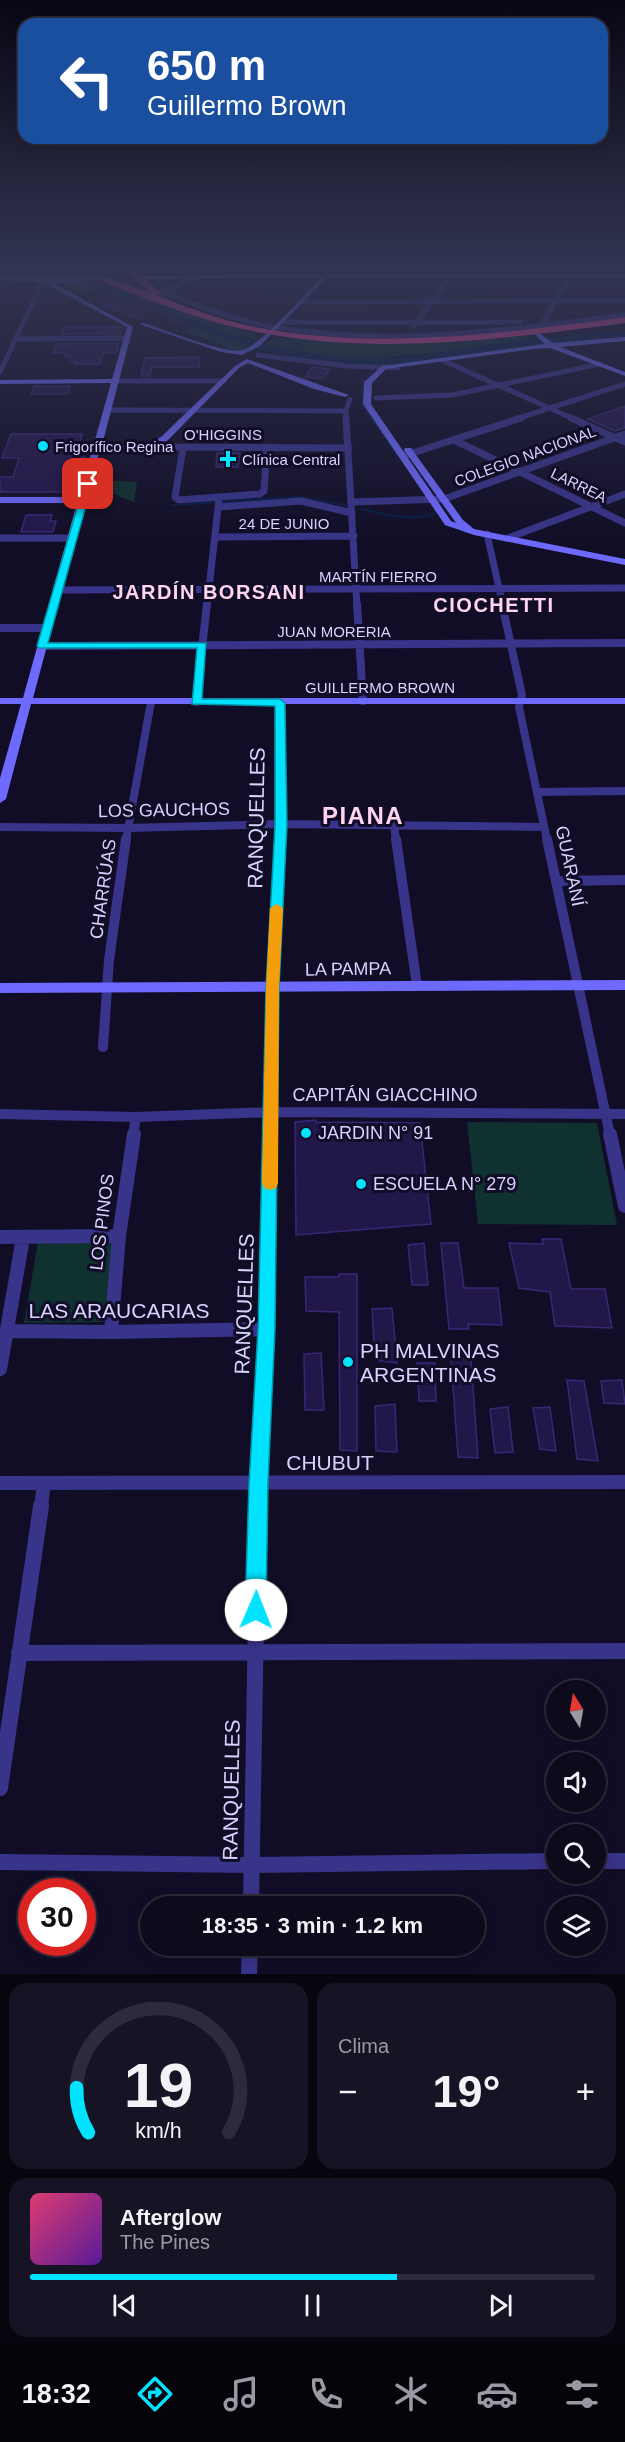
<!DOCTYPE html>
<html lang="es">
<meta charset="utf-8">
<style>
body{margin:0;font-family:Helvetica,sans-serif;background:#161325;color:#f1f3f6;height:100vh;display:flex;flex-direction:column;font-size:22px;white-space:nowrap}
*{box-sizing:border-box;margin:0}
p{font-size:20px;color:#9a9aa3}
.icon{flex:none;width:33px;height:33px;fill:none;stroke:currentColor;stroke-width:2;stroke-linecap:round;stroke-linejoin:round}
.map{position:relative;height:1974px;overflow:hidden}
.drawer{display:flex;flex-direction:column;gap:9px;padding:9px;background:#07060f;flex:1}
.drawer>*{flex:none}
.top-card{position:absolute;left:18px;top:18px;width:590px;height:126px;border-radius:18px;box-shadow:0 3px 15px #0003,0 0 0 2px #2d2b3b;background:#1a4fa0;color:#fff;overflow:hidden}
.needle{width:39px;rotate:349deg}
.controls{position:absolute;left:546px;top:1680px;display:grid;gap:12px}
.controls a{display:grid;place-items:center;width:60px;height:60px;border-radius:50%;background:#0d0a1c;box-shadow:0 3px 15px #0003,0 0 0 2px #2d2b3b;font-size:30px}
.speed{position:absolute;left:18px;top:1878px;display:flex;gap:12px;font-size:30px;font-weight:700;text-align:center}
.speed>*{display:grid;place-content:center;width:78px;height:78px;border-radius:50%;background:#0d0a1c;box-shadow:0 3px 15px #0003,0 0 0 2px #2d2b3b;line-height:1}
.speed .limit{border:9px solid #d22;background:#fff;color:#111}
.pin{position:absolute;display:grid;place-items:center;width:51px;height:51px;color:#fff;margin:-26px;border-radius:12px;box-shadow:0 3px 9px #0006}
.me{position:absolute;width:66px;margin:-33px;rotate:1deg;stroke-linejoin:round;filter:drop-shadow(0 0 4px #0008)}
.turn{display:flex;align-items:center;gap:21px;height:126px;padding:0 30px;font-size:27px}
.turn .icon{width:78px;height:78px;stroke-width:2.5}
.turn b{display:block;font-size:42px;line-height:51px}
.big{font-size:45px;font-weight:700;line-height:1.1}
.drawer .card{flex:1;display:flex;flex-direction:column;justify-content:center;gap:9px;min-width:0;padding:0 21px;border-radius:18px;background:#161325}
.drawer .dial{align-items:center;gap:0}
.dial svg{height:156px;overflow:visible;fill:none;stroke:#2d2b3b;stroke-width:7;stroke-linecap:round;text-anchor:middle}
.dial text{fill:#f1f3f6;stroke:none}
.song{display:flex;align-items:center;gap:18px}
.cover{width:72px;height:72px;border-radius:9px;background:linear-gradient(135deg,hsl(340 70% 55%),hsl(270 70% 35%))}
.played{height:6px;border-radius:3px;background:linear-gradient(90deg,#00e2fd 65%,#2d2b3b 65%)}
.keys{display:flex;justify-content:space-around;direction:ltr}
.heat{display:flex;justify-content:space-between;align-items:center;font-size:33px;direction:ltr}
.drawer .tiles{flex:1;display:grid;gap:9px;grid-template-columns:1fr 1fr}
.card:last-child{grid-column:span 2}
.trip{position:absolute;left:140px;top:1896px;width:345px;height:60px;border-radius:30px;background:#0d0a1c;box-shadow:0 3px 15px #0003,0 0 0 2px #2d2b3b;font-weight:700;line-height:60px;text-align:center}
.menu{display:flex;height:96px;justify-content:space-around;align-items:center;background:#05040b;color:#9a9aa3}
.menu .icon{width:42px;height:42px}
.menu .on{color:#00e2fd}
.menu b{font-size:27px;color:#f1f3f6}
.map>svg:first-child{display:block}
.green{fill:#0f3130}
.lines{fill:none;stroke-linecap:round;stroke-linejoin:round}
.stream-far1{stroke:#061d47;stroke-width:1.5}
.stream{stroke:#061d47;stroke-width:2}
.canal{stroke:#061d47;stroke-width:6}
.building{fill:#221749;stroke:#382777;stroke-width:1.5}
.street-far5{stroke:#383489;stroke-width:5}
.street-far4{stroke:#383489;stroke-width:7}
.street-far3{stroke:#383489;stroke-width:8}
.street-far2{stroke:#383489;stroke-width:10}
.street-far1{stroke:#383489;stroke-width:14}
.street{stroke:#383489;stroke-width:16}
.secondary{fill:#6e69ff;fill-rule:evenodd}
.highway{fill:#ff4da1;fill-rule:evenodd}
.route{fill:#00e2fd;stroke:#0093a4;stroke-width:1.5}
.slow{fill:#f59e0b}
.poi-dot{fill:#00e2fd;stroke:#110d26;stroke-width:2}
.labels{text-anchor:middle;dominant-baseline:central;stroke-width:6;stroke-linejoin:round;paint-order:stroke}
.far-street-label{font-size:15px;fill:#d8d2ff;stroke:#110d26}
.far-poi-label{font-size:15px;fill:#d8d2ff;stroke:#110d26;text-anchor:start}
.street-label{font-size:18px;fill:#d8d2ff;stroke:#110d26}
.poi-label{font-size:18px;fill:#d8d2ff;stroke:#110d26;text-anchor:start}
.far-district-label{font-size:20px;font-weight:bold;letter-spacing:1.5px;fill:#ffd4ef;stroke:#110d26}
.near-street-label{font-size:21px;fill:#d8d2ff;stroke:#110d26}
.near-poi-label{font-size:21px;fill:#d8d2ff;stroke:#110d26;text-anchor:start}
.district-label{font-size:24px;font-weight:bold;letter-spacing:1.5px;fill:#ffd4ef;stroke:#110d26}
</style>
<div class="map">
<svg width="625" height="1974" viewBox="0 0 625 1974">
<rect width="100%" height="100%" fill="#110d26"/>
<!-- green -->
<path class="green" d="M86,278L210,321L255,333L257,340L237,336L199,323Z
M83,280L157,307L195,325L253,343L239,351L227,350L226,347L195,335L180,333L190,328L172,322L155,308L118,294L99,288L80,293L69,288L68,282Z
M525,336L538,339L466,350L363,359L319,356L266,344L272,339L288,337L325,341L454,342Z
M540,342V345L379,366L385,361L393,359L452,356Z
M99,480L137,482L134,502L109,492H96Z
M467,1122L597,1123L617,1225L478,1224Z
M118,1240L109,1322L24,1323L38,1241Z"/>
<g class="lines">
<!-- stream-far1 -->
<path class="stream-far1" d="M44,287H51
M362,395V380L383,360
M362,401L363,407L372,419"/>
<!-- stream -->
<path class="stream" d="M371,418L398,456
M172,505L299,497L350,506
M361,509C386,514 409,522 434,514L435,510"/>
<!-- canal -->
<path class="canal" d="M74,270L84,279C164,311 244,350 330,360C389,367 449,353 507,345C546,340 586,338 625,334"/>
</g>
<!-- building -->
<path class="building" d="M104,305H130L144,310L143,318H137Z
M64,327H123L121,333L61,334Z
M119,343L116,353H103L100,364H75L76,362H69L71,357L65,356L66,353H53L57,344Z
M200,357L199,367H152L150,376H141L145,358Z
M312,367L330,369L322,379L305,377Z
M34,386H70L67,394H31Z
M625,406V428L615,431L588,419Z
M11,434H82L76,457H85L75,492H0V477H13L19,458H2Z
M217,453H240L238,467H216Z
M26,515H52L50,521H56L53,532H21Z
M316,1120V1122L420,1123L431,1224L296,1235L295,1122Z
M542,1239H561L571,1289H605L612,1328L555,1326L550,1292L519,1288L509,1243L543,1244Z
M424,1243L428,1285H412L408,1245Z
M441,1243H458L464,1288H498L502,1325L468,1324L469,1329H449Z
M339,1274H357V1451L340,1450L339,1312L306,1311L305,1277H339Z
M392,1308L397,1363L375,1360L372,1309Z
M321,1353L324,1410H305L304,1354Z
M471,1358L478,1458L458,1457L451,1359Z
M417,1363H435L436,1401H419Z
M567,1380L584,1381L598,1461L577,1459Z
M622,1380L625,1404L604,1403L601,1381Z
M395,1404L397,1452L376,1451L375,1406Z
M508,1407L513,1452L495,1453L490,1409Z
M550,1407L556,1451L540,1449L533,1408Z"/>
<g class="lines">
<!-- street-far5 -->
<path class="street-far5" d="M303,270L316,277
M165,292C200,307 236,321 274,327C390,347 509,330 625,315
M160,294L196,277
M301,302L625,301
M281,322H521
M414,326L455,270
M540,328L574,270
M16,339L125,338
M258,355L346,366L398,368
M442,360L574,419
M0,372L41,285L46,282
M116,381H224
M376,398L452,395L600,364
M108,410L346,411
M346,419V411L350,399
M516,419L625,384"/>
<!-- street-far4 -->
<path class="street-far4" d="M346,418L357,606
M571,418L625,442
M456,441L625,523
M145,447L349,448
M183,448L175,497L179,500L260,494L264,491L267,447
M403,456L521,418
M352,502L444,499L625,434
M218,507L301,501L352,513
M487,534L503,606
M215,537L354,536
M0,538H73
M508,538L625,494
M59,590L625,588
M207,606L219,499"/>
<!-- street-far3 -->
<path class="street-far3" d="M357,604L363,701
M502,604L522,695L519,707L547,840
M0,628H48
M43,646L625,643
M196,702L207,604
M280,703V840
M538,792L625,791
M394,825L396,840
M0,827L128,828L281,824L544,827
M126,840L151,702"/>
<!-- street-far2 -->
<path class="street-far2" d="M396,839L417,986
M547,839L610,1135
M556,881L625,880
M103,1047L109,960L126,839
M0,1114L136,1117L272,1112L625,1114
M133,1135L136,1117
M270,1135L273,988L280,839"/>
<!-- street-far1 -->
<path class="street-far1" d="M610,1134L625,1206
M0,1237L119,1236
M7,1331L111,1332L266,1329
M111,1332L119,1236L134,1134
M0,1369L23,1238
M0,1483L625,1482
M41,1507L44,1483
M258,1507L266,1329L270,1134"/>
<!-- street -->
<path class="street" d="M19,1653L625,1651
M0,1788L41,1506
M596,1861H625
M0,1862L252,1865L556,1861
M251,1906L258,1506
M249,1974L250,1946"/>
<!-- secondary -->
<path class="secondary" d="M328,272L330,275L625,274V278H327L260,346L242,355L221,352L139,324L144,323C163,329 226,355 242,350C262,345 304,295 320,278L136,279L134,276L324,275Z
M58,275L68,279L103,276L101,279L55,284L133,327L102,445H144L161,437L235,366L247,359L349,395L345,397L314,389L248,363L239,368L167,441L145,449H100L33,698H625V704H31L6,799L0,803V778L21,704H0V698H23L77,503H0V497H79L111,383L0,384V380L112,379L127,327L44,283L0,280V276L43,279Z
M535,330L553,343L625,337V341L560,347L625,372V376L550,348L534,349L386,369L372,383L371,404L451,521L456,523L404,450L405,448H411L463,520L474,529L625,559V565L474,535L445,525L363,404L364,382L382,366L545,344L533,333Z
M625,980V990L0,993V983Z"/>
<!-- highway -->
<path class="highway" d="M96,270L91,273L87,271V270Z
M124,270H134L161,293L154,295Z
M104,277C150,290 194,313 241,324C367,352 499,334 625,317V323C504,339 379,356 257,332C203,322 152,301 101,281L100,279Z"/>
</g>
<!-- sky -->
<linearGradient id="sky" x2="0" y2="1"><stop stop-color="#090715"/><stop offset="0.49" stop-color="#323552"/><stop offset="1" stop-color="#323552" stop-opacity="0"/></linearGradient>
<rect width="625" height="547" fill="url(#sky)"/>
<!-- route -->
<path class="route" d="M88,481L92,484L48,643H206L202,699H280L285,703L287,825L279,988L275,1329L268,1483L266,1610L263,1617L256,1620L248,1617L245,1610L249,1483L258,1329L266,988L275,825V706L192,704L197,648H39L37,646L84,484Z"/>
<!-- slow -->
<path class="slow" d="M277,904L283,908L279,988L278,1183L276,1188L270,1190L264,1188L262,1183L266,988L270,908Z"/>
<!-- markers -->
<g class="poi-dot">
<circle cx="43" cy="446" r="6"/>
<path d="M225 450h6v6h6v6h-6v6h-6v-6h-6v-6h6z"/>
<circle cx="306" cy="1133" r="6"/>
<circle cx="361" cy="1184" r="6"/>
<circle cx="348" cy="1362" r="6"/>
</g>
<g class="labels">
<!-- far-street labels -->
<g class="far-street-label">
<text x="223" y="434">O'HIGGINS</text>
<text transform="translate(525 456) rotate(-20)">COLEGIO NACIONAL</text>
<text transform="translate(579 485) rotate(26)">LARREA</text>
<text x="284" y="523">24 DE JUNIO</text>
<text x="378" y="576">MARTÍN FIERRO</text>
<text x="334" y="631">JUAN MORERIA</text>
<text x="380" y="687">GUILLERMO BROWN</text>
</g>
<!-- far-poi labels -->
<g class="far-poi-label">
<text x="55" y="446">Frigorífico Regina</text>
<text x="242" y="459">Clínica Central</text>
</g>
<!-- street labels -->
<g class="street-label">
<text transform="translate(164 810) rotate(-1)">LOS GAUCHOS</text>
<text transform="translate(570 866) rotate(78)">GUARANÍ</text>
<text transform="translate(103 889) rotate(-82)">CHARRÚAS</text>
<text transform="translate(348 969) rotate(-1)">LA PAMPA</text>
<text x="385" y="1095">CAPITÁN GIACCHINO</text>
<text transform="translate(102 1222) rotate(-83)">LOS PINOS</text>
</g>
<!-- poi labels -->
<g class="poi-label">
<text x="318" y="1133">JARDIN N° 91</text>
<text x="373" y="1184">ESCUELA N° 279</text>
</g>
<!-- far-district labels -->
<g class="far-district-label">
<text x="209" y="592">JARDÍN BORSANI</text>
<text x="494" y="605">CIOCHETTI</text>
</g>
<!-- near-street labels -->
<g class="near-street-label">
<text transform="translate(256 818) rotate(-89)">RANQUELLES</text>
<text transform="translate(244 1304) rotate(-88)">RANQUELLES</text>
<text x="119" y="1310">LAS ARAUCARIAS</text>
<text x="330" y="1462">CHUBUT</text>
<text transform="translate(231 1790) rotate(-89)">RANQUELLES</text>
</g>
<!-- near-poi labels -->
<g class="near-poi-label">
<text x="360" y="1350">PH MALVINAS<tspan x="360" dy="24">ARGENTINAS</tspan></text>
</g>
<!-- district labels -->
<g class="district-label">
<text x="363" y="815">PIANA</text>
</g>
</g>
</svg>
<div class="controls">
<a><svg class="needle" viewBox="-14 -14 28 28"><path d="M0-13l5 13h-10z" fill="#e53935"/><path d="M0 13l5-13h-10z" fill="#9a9aa3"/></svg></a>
<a><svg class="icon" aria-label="sound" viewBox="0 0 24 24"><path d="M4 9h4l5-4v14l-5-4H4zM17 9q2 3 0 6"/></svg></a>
<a><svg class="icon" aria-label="search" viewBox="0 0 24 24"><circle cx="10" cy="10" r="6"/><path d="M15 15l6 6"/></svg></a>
<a><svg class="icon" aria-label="layers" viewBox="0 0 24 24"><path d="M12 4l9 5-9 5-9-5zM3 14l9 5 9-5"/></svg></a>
</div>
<div class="speed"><div class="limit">30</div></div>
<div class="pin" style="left:88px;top:484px;background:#d93025"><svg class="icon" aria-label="arrive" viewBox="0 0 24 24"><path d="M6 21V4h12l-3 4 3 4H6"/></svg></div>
<svg class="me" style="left:256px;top:1610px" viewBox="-20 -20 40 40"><circle r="19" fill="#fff"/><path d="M0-13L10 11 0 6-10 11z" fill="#00e2fd"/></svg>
<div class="trip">18:35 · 3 min · 1.2 km</div>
<div class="top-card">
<div class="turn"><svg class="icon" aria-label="left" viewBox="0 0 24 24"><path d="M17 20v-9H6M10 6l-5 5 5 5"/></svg><div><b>650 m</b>Guillermo Brown</div></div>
</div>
</div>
<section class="drawer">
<div class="tiles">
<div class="card dial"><svg viewBox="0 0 100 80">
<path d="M14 69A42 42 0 1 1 86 69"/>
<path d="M14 69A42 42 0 0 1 8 46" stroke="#00e2fd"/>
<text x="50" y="56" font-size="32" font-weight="700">19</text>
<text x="50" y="72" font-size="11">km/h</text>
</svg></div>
<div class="card"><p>Clima</p>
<div class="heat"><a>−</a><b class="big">19°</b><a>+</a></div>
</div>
<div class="card">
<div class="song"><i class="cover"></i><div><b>Afterglow</b><p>The Pines</p></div></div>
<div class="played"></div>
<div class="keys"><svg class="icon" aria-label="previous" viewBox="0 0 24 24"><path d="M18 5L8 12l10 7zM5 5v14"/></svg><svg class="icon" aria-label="pause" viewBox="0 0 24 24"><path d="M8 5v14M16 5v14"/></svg><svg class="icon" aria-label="next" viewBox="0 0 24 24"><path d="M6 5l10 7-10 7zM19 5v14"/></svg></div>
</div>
</div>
</section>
<nav class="menu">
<b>18:32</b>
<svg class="icon on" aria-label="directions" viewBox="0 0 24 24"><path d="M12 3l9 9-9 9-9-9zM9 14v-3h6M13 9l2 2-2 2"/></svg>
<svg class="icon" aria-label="music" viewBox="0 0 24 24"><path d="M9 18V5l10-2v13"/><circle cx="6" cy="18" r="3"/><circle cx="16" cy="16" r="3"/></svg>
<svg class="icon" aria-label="phone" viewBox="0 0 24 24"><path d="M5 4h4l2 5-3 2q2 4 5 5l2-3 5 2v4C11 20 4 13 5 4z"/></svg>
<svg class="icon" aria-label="climate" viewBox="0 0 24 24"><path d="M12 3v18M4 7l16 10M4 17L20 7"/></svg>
<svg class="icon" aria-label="car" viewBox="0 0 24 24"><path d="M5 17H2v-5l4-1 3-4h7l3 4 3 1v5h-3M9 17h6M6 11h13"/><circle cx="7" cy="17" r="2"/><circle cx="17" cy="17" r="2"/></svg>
<svg class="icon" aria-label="filters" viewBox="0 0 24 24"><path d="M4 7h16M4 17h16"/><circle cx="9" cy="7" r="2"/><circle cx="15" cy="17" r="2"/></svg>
</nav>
